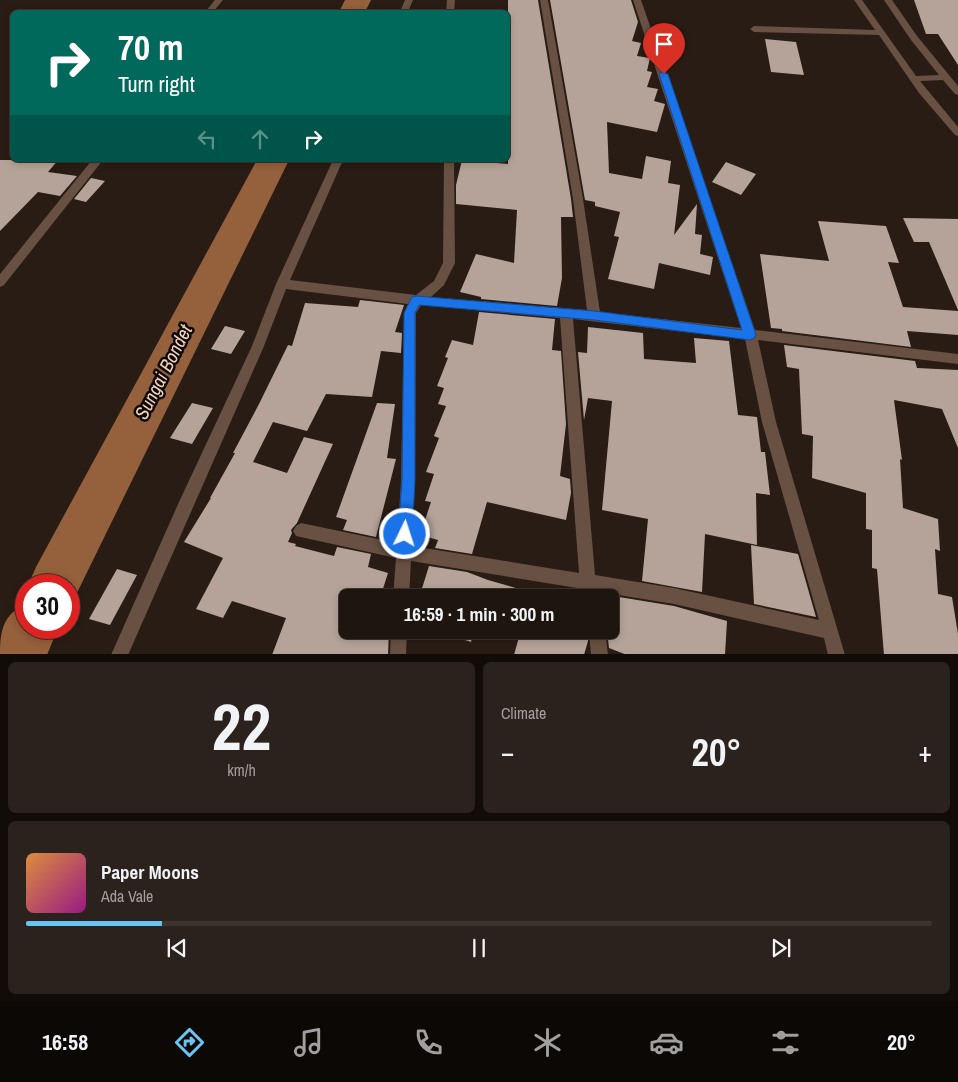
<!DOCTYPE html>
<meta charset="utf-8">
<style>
body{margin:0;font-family:"Archivo Narrow",sans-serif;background:#2c221d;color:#f1f3f6;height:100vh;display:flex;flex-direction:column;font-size:19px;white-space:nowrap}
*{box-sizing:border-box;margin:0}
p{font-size:16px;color:#a19f9e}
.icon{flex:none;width:28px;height:28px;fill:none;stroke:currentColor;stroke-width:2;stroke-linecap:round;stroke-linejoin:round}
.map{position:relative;height:654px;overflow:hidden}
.side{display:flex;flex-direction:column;gap:8px;padding:8px;background:#110c08;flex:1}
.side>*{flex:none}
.hud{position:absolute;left:10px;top:10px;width:500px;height:152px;border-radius:8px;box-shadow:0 2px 8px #0003,0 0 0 1px #3c342f;background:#00695c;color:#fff;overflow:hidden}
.speed{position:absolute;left:15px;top:574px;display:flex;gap:10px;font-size:25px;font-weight:700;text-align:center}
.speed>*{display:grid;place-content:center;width:65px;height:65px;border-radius:50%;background:#1f150f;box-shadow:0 2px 8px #0003,0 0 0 1px #3c342f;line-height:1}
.speed .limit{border:8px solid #d22;background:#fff;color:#111}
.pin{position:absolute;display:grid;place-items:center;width:42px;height:42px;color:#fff;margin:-51px -21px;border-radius:50% 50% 50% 0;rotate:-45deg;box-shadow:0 0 5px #0007}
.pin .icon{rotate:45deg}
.me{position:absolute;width:55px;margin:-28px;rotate:4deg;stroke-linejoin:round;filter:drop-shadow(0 0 4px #0008)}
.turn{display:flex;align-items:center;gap:18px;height:105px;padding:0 25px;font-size:22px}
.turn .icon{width:65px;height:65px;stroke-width:2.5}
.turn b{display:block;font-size:35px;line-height:42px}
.lanes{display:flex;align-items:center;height:48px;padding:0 25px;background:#0003;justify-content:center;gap:25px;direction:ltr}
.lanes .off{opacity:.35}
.big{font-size:38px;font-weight:700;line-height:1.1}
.side .card{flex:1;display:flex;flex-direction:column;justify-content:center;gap:8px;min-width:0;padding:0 18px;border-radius:8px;background:#2c221d}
.side .dial{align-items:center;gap:0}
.dial b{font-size:65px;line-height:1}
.song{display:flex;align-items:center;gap:15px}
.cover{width:60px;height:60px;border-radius:8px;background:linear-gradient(135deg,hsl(30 70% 55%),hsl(310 70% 35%))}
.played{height:5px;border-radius:2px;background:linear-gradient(90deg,#6bc3f2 15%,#3c342f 15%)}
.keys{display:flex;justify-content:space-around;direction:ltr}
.heat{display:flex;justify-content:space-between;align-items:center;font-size:28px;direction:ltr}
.side .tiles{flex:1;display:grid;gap:8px;grid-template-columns:1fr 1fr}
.card:last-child{grid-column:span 2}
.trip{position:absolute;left:339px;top:589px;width:280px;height:50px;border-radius:8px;background:#1f150f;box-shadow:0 2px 8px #0003,0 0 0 1px #3c342f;font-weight:700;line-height:50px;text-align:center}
.dock{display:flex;height:80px;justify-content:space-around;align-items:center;background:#0c0806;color:#a19f9e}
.dock .icon{width:35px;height:35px}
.dock .current{color:#6bc3f2}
.dock b{font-size:22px;color:#f1f3f6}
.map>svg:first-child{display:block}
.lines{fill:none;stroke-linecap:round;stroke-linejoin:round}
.river{fill:#95603c;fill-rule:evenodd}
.building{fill:#b5a399}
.minor{fill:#685142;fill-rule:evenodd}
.route{fill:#1a73e8;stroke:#114b97}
.labels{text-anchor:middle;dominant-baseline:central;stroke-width:5;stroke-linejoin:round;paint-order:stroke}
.water-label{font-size:19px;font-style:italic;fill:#f5d4c0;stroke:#0e0805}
</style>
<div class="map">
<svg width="958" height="655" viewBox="0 0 958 655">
<rect width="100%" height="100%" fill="#291c14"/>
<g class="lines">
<!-- river -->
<path class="river" d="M345,0H371L365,12H339Z
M257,160H289L72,603L69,604V585H28L36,567Z
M26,604V628H58L47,655H0C0,631 3,614 26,604Z"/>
</g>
<!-- building -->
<path class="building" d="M508,0H538L571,199L573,217H561L562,278L557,306L481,299V297L460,292L476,254L514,263L517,210L456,204V185L462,160L508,164Z
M550,0H631L638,22L632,41L641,43L637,56L650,58L647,71L652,72L647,87L658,89L654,101L665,104L657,132L607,122L609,173L642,179L646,156L671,161L668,183L680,185L674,235L697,204L695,234L702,235L700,254L713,257L710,275L659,263L654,289L608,279L619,237L614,236L620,212L595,206V202L585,200Z
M914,0H958V65L938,34H926Z
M765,39L796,42L804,75L771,72Z
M0,160H58L48,172L77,176L60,196L38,192L0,231Z
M726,162L756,174L741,195L712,182Z
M91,178L105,181L86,202L74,199Z
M903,218L958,219V310L929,242H914Z
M818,221L886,226L899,263L888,262L903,307L958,311V335L907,331L911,347L782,331V329L771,328L760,254L829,261Z
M360,300L404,305L395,332L402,333L401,353L381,351L372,397L326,394L307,431L273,422L253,462L287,473L304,437L333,444L297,523L291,530L292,533L288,542L296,544L295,546L334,556L337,547L371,554L368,567L388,573L380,598H348V630H389L388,655H272L286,618L232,601L223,618L196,609L223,558L184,542L211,498H210L235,453H233L259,404L288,345L292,346L305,303L358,307Z
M479,312L555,319L552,350L561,351L566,424L560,476L570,479L571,493L566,520L487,502L472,554L435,548L438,540L420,535L431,502L425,501L434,474L426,472L439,438L434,436L446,406L438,404L444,388L437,386L448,358L445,357L452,340L473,345Z
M225,326L245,331L231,354L211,349Z
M588,327L643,333L644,359L696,363L694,338L729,341L738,415L757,417L761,452H765L770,495L756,493L757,545L705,534L702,592L642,581L648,519L602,510L612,401L588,398L584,420L578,352L587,353Z
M784,345L915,361L917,368L958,370V448L942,409L894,400L902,460L900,459L903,508L938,519L940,551L935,549L938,594L952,597L958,634V655H884L877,569L872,568V530L866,529V493L812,478L813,436L802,434L799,369L787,367Z
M192,403L213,408L192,444L170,438Z
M377,403L395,404L387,458L396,459L376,537L343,530L347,520L336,517Z
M751,545L798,554L816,617L754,604Z
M429,566L467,572L488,580L551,598H419Z
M117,569L137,575L110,625L89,619Z
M613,596L674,606L727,621L725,655H627L609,648L607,630H610V607Z
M436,630H474L471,642Z
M498,630H587L588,641L584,655H514L519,637Z"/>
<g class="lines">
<!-- minor -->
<path class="minor" d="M215,0H223L213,12H205Z
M405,0H413L408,12H400Z
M447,0H455L454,12H446Z
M540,0H548L583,199L600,312L741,328L633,0H641L755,330L958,354V364L758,340L776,422L845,655H828L824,638L674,604L600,592L602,598H586L583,589L411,561L409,598H393L396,558L296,536L293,531L296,526L301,523L397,543L401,481L404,313L408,304L286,289L264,346L128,655H111L179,502L252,346L276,284L333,160H343L290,280L416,295L434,281L443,263L444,160H454L455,263L444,285L431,297L587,310L573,199ZM421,305L560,318L579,573L412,546L415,481L416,313ZM573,319L745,339L762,422L819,620L674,588L595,575Z
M854,0H862L916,76L939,75L911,40L884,0H892L917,36L958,86V95L955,94L943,80L920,81L958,127V136L955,135L919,93L879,35L754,32L750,29L754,26L875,30Z
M92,160H103L4,285L0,287V274Z
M391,630H407L406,655H390Z
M589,630H605L608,655H591Z"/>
</g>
<!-- route -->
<path class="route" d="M661,72L668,74L756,335L754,338L750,340L594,320L419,305L415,313V481L412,534L410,539L405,541L400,539L398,534L402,481L404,313L412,297L416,296L594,311L742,330L659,74Z"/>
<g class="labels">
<!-- water labels -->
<g class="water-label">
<text transform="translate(163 372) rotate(-63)">Sungai Bondet</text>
</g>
</g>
</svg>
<div class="speed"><div class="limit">30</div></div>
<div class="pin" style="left:664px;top:74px;background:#d93025"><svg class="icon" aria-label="arrive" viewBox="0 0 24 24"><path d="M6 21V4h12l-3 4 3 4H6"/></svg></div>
<svg class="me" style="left:405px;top:534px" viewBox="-20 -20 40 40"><circle r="17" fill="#1a73e8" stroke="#fff" stroke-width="3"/><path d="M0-11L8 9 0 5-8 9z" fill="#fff"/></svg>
<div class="trip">16:59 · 1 min · 300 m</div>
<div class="hud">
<div class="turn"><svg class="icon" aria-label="right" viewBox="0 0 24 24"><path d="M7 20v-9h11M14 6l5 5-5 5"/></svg><div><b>70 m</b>Turn right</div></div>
<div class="lanes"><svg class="icon off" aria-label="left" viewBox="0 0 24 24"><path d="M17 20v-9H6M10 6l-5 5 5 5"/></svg><svg class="icon off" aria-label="ahead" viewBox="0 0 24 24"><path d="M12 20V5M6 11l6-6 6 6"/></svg><svg class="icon" aria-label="right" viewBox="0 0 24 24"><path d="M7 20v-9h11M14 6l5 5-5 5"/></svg></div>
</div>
</div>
<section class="side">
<div class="tiles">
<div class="card dial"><b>22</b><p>km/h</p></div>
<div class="card"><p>Climate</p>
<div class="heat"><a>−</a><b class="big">20°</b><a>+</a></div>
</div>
<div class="card">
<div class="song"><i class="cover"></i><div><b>Paper Moons</b><p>Ada Vale</p></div></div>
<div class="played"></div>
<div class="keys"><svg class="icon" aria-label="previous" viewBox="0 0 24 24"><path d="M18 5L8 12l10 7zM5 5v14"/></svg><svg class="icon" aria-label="pause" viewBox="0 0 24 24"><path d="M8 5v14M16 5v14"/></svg><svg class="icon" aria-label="next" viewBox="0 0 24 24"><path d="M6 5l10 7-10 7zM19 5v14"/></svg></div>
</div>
</div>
</section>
<nav class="dock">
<b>16:58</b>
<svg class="icon current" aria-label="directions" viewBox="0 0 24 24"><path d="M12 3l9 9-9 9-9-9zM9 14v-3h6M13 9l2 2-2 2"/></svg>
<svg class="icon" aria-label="music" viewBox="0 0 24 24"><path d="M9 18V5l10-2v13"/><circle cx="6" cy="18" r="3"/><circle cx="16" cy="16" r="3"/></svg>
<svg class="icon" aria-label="phone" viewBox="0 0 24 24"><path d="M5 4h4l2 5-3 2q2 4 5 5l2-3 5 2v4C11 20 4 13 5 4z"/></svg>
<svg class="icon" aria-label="climate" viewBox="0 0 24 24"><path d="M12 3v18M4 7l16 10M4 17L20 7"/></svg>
<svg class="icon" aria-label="car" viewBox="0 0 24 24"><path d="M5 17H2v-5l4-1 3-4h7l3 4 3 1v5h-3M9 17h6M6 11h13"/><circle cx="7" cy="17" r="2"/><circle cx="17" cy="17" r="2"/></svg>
<svg class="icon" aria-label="filters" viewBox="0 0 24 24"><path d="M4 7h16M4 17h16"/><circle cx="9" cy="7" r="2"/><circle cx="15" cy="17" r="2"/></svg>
<b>20°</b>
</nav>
